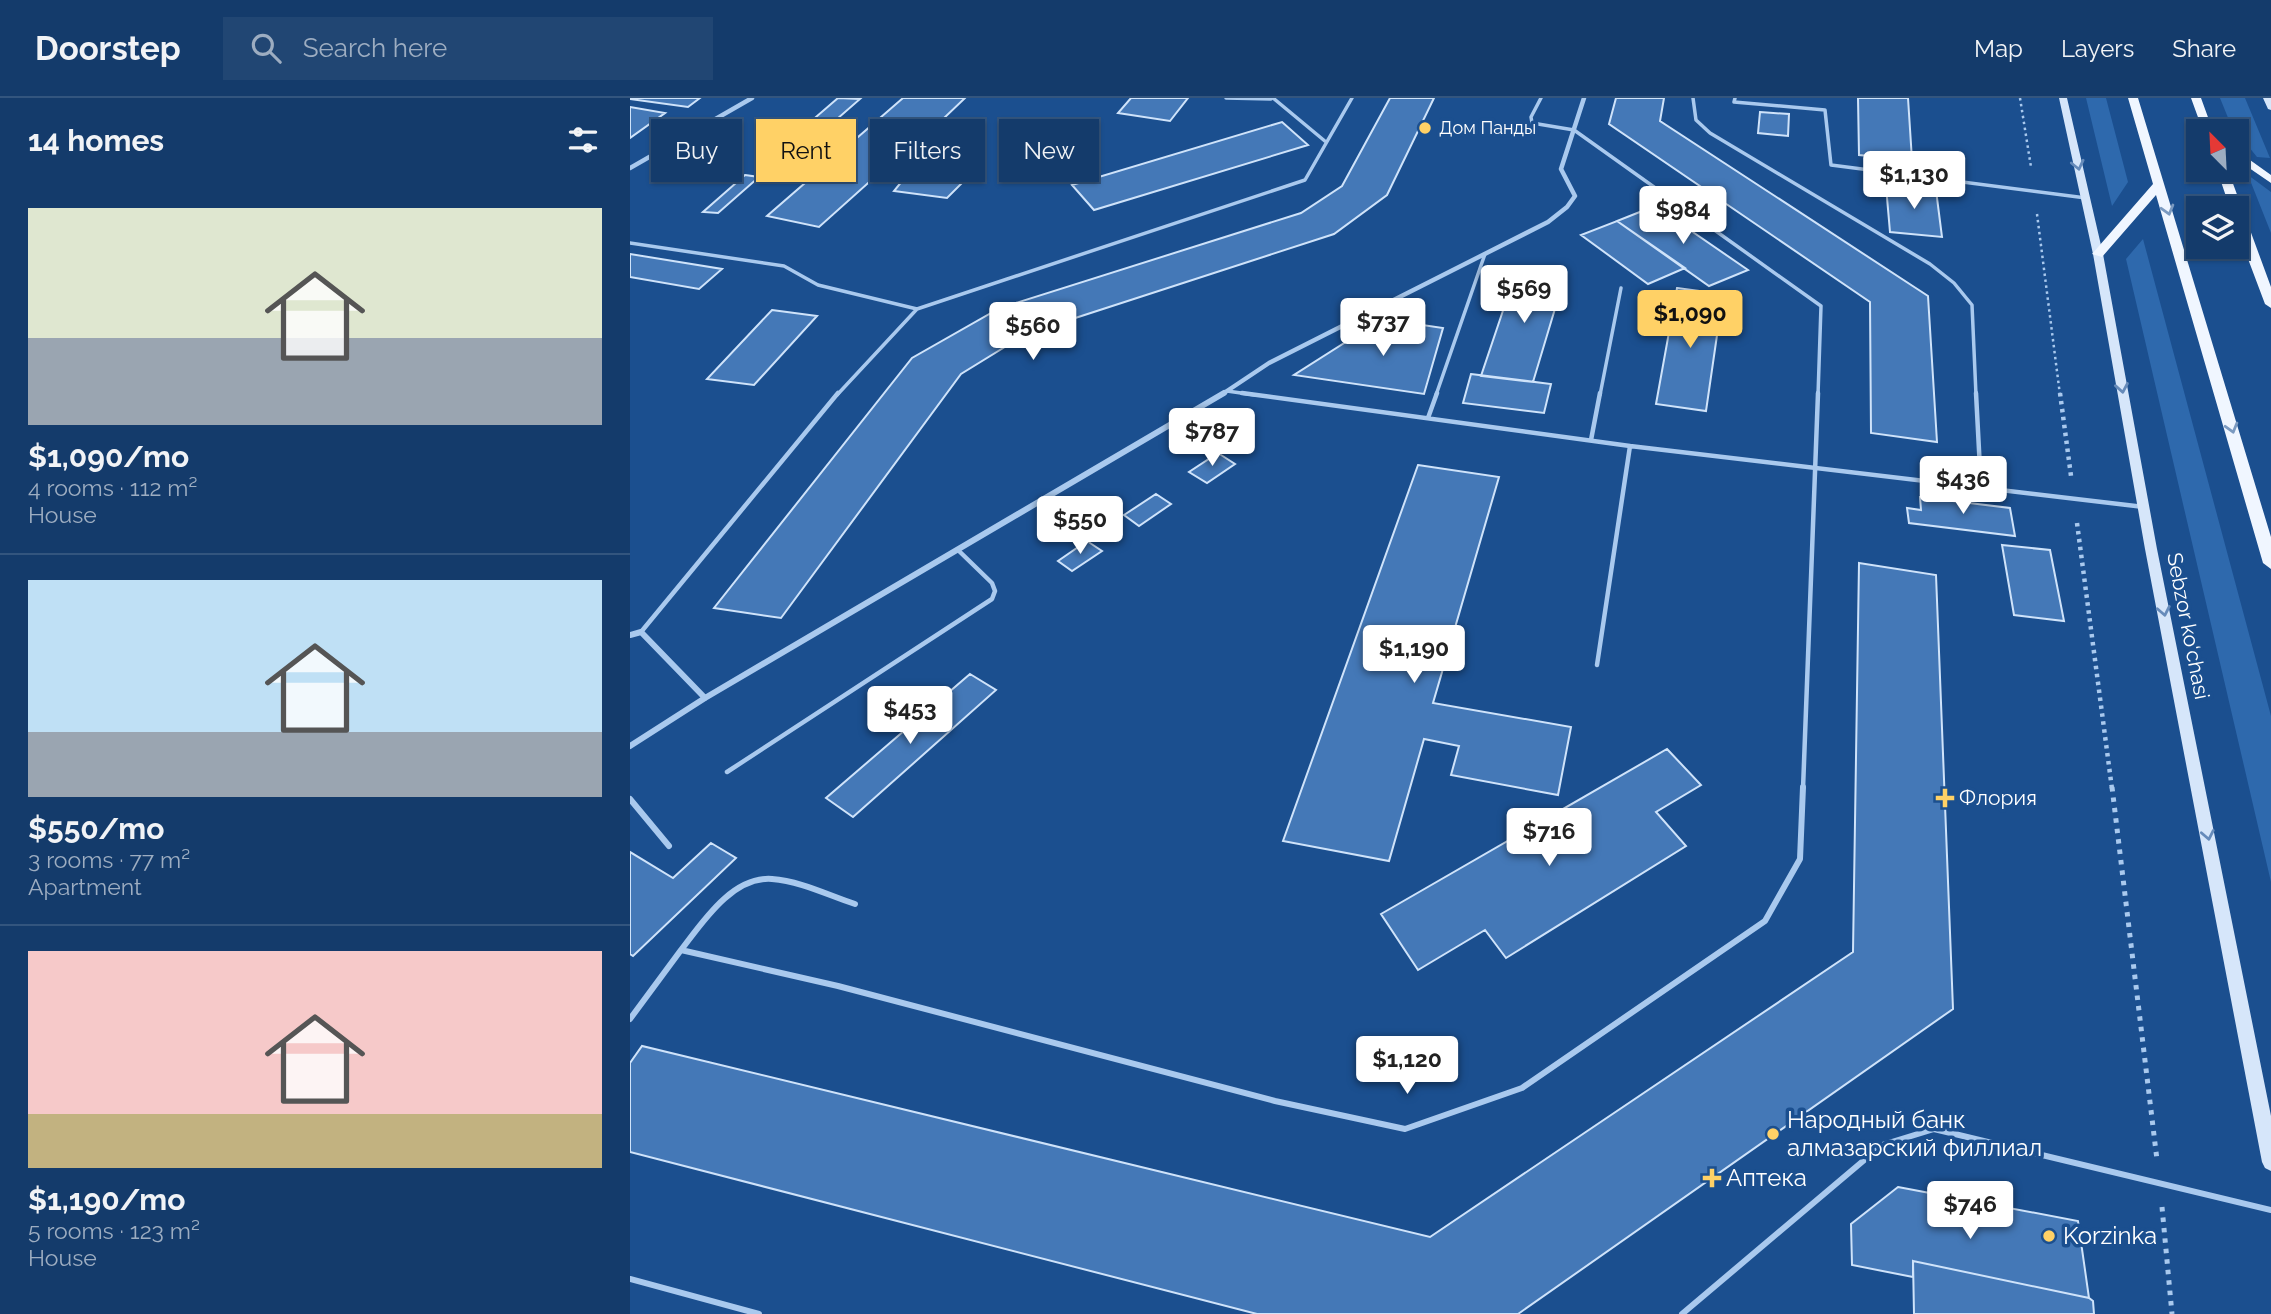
<!DOCTYPE html>
<meta charset="utf-8">
<style>
body{margin:0;font-family:Raleway,sans-serif;background:#214673;color:#f1f3f6;height:100vh;display:flex;flex-direction:column;font-size:26px;white-space:nowrap}
*{box-sizing:border-box;margin:0}
p{font-size:23px;color:#9dadc1}
.icon{flex:none;width:38px;height:38px;fill:none;stroke:currentColor;stroke-width:2;stroke-linecap:round;stroke-linejoin:round}
.map{position:relative;flex:1;overflow:hidden}
.drawer{display:flex;flex-direction:column;background:#143b6b;width:630px}
.drawer>*{flex:none}
.top-card{position:absolute;left:21px;top:21px;width:665px;height:63px;display:flex;gap:14px}
.needle{width:46px;rotate:336deg}
.fabs{position:absolute;left:1556px;top:21px;display:grid;gap:14px}
.fabs a{display:grid;place-items:center;width:63px;height:63px;border-radius:0px;background:#143b6b;box-shadow:0 2px 5px #0004,0 0 0 2px #33557e;font-size:35px}
.price{position:absolute;translate:-50% -60px;padding:0 16px;border-radius:7px;background:#fff;color:#222;font-size:23px;line-height:46px;filter:drop-shadow(0 2px 4px #0008)}
.price::after{content:'';position:absolute;left:50%;top:42px;width:21px;height:16px;margin-left:-10px;background:inherit;clip-path:polygon(0 0,100% 0,50% 100%)}
.price.on{background:#ffd166;color:#111}
ul{padding:0;list-style:none}
li{display:grid;align-content:center;gap:14px;height:371px;padding:0 28px}
li+li{border-top:2px solid #33557e}
li span{display:grid;place-items:center;height:217px;border-radius:0px;color:#555}
li>.icon{margin-inline-start:auto}
span .icon{width:126px;height:126px;fill:#fffc;stroke-width:1}
li b{font-size:30px}
h2{display:flex;justify-content:space-between;align-items:center;height:84px;padding:0 28px;font-size:30px}
.pill{padding:0 24px;border-radius:0px;background:#143b6b;box-shadow:0 2px 5px #0004,0 0 0 2px #33557e;font-size:24px;line-height:63px}
.pill.on{background:#ffd166;color:#111}
header{display:flex;align-items:center;gap:42px;box-sizing:border-box;height:98px;padding:0 35px;background:#143b6b;border-bottom:2px solid #33557e}
header strong{font-size:33px}
nav{display:flex;gap:38px;margin-inline-start:auto;font-size:24px}
.search{width:490px;height:63px;background:#214673;display:flex;align-items:center;gap:18px;box-sizing:border-box;padding:0 24px;border-radius:0px;color:#9dadc1;font-size:26px}
main{display:flex;flex:1;min-height:0}
.map>svg:first-child{display:block}
</style>
<header>
<strong>Doorstep</strong>
<div class="search"><svg class="icon" aria-label="search" viewBox="0 0 24 24"><circle cx="10" cy="10" r="6"/><path d="M15 15l6 6"/></svg>Search here</div>
<nav><a>Map</a><a>Layers</a><a>Share</a></nav>
</header>
<main>
<section class="drawer">
<h2>14 homes<svg class="icon" aria-label="filters" viewBox="0 0 24 24"><path d="M4 7h16M4 17h16"/><circle cx="9" cy="7" r="2"/><circle cx="15" cy="17" r="2"/></svg></h2>
<ul>
<li><span style="background:linear-gradient(#dfe7d0 60%,#9aa5b1 0)"><svg class="icon" aria-label="home" viewBox="0 0 24 24"><path d="M3 11l9-7 9 7M6 9v11h12V9"/></svg></span><div><b>$1,090/mo</b><p>4 rooms · 112 m²</p><p>House</p></div></li>
<li><span style="background:linear-gradient(#bfe0f5 70%,#9aa5b1 0)"><svg class="icon" aria-label="home" viewBox="0 0 24 24"><path d="M3 11l9-7 9 7M6 9v11h12V9"/></svg></span><div><b>$550/mo</b><p>3 rooms · 77 m²</p><p>Apartment</p></div></li>
<li><span style="background:linear-gradient(#f6c9c9 75%,#c2b280 0)"><svg class="icon" aria-label="home" viewBox="0 0 24 24"><path d="M3 11l9-7 9 7M6 9v11h12V9"/></svg></span><div><b>$1,190/mo</b><p>5 rooms · 123 m²</p><p>House</p></div></li>
</ul>
</section>
<div class="map">
<svg width="1641" height="1216" viewBox="0 0 1641 1216">
<rect width="100%" height="100%" fill="#1b4f8f"/>
<path fill="#2e69ad" d="M1456,0H1476L1498,84L1482,108Z
M1590,0H1615L1640,60L1627,59L1606,33L1603,32Z
M1618,77L1641,94V135Z
M1513,141L1641,618V784L1496,161Z"/>
<path fill="#4478b7" stroke="#cfe3fa" stroke-width="2" d="M70,0L58,9L0,1L1,0Z
M208,0L230,1L199,28L179,25Z
M273,0H335L269,63L344,73L317,100L264,93L273,82L247,77L189,129L137,118Z
M501,0H558L540,23L488,15Z
M760,0H804L757,97L704,136L396,236L331,276L151,520L84,510L282,260L370,210L671,115L712,88Z
M986,0H1034L1030,23L1298,198L1307,344L1241,335L1240,204L979,26Z
M1228,0H1278L1282,62L1229,57Z
M0,9L35,15L0,40Z
M1130,14L1159,16L1158,38L1128,35Z
M652,24L678,47L464,112L442,87Z
M155,42L170,44L152,60L137,58Z
M115,77L129,79L88,115L73,114Z
M1256,88L1306,92L1312,139L1260,134Z
M1025,108L1118,172L1079,188L987,123Z
M987,123L1055,170L1018,186L951,137Z
M0,156L92,171L69,191L0,179Z
M888,168L936,174L903,284L851,278Z
M1047,190L1093,196L1076,313L1026,306Z
M142,212L187,218L124,287L77,281Z
M752,221L813,230L794,296L664,277Z
M841,276L921,286L914,315L833,305Z
M588,355L605,366L577,385L559,374Z
M788,367L869,379L803,605L941,629L928,697L821,677L829,648L794,641L759,763L653,743Z
M526,396L541,406L509,428L494,417Z
M1290,399L1380,410L1385,438L1279,425L1277,410L1291,412Z
M457,443L472,453L442,473L428,463Z
M1372,447L1420,452L1434,523L1384,517Z
M1229,465L1306,477L1323,911L888,1216H627L0,1054V965L12,948L800,1139L1223,854Z
M340,576L366,592L223,719L196,700Z
M1037,651L1071,687L1026,714L1056,748L876,860L855,832L788,872L751,816Z
M81,745L106,760L3,858L0,856V754L43,780Z
M1268,1089L1448,1123L1459,1200L1283,1163V1179L1222,1167L1221,1126Z
M1283,1163L1459,1200L1463,1203L1464,1216H1284Z"/>
<g fill="none" stroke-linecap="round" stroke-linejoin="round">
<path stroke="#a9c9ee" stroke-width="2.5" stroke-dasharray="2.5 3.5" stroke-linecap="butt" d="M1390,0L1401,69
M1407,116L1430,297"/>
<path stroke="#a9c9ee" stroke-width="4.5" stroke-dasharray="3.5 4.5" stroke-linecap="butt" d="M1430,295L1441,378
M1447,425L1482,691"/>
<path stroke="#a9c9ee" stroke-width="5" stroke-dasharray="4.5 6" stroke-linecap="butt" d="M1482,689L1527,1062
M1532,1109L1542,1216"/>
<path stroke="#a9c9ee" stroke-width="3.5" d="M596,0L641,1
M643,0L696,44
M911,0L901,19L902,25L944,32L1191,208L1188,297
M1063,0L1066,22L1080,35L1300,166L1324,185L1342,207L1346,297
M1105,0L1104,4L1195,12L1201,67L1456,100
M0,145L154,168L188,187L287,211L207,297
M287,211L675,82L722,0
M597,293L625,297
M806,297L855,156
M970,297L991,190"/>
<path stroke="#a9c9ee" stroke-width="4.5" d="M612,295L1000,348L1514,409
M1346,295L1351,390
M798,320L807,295
M961,342L970,295
M11,534L208,295
M967,567L1000,348
M97,674L362,501L365,493L362,485L329,453
M1173,691L1188,295"/>
<path stroke="#a9c9ee" stroke-width="6" d="M0,701L39,748
M51,852C72,825 102,778 142,781C170,783 198,797 225,806
M0,921L51,852L208,888L645,1003L775,1031L892,990L1135,823L1170,761L1173,689
M0,1181L129,1216
M1052,1216L1252,1047L1304,1031L1641,1112"/>
<path stroke="#a9c9ee" stroke-width="4.5" d="M0,70L122,0
M591,297L639,265L918,124L937,109L945,98L931,71L954,0"/>
<path stroke="#a9c9ee" stroke-width="6" d="M0,537L11,534L75,600
M0,648L75,600L594,295"/>
<path fill="#d6e6fa" fill-rule="evenodd" d="M1429,0H1437L1473,156L1527,451L1641,1018V1073L1635,1070L1632,1064L1515,451L1463,156Z
M1633,0H1641V12L1638,11Z"/>
<path fill="#f0f6ff" fill-rule="evenodd" d="M1498,0H1508L1641,439V471L1633,465L1526,97L1472,159L1462,156L1523,86Z
M1561,0H1571L1583,33H1573Z
M1606,52L1641,77V85L1606,61Z
M1587,72H1598L1641,189V210L1635,206L1606,129V110H1600Z"/>
</g>
<defs><path id="oneway-chevron" d="M-2-3.5L2.5 0L-2 3.5" fill="none" stroke-width="1.6" stroke-linecap="round" stroke-linejoin="round" transform="scale(1.75)"/></defs>
<g stroke="#668bba">
<use href="#oneway-chevron" transform="translate(1448 67) rotate(77)"/>
<use href="#oneway-chevron" transform="translate(1492 290) rotate(80)"/>
<use href="#oneway-chevron" transform="translate(1534 513) rotate(79)"/>
<use href="#oneway-chevron" transform="translate(1578 737) rotate(79)"/>
</g>
<g stroke="#7b9ac1">
<use href="#oneway-chevron" transform="translate(1538 112) rotate(74)"/>
<use href="#oneway-chevron" transform="translate(1602 330) rotate(74)"/>
</g>
<g fill="#ffd166" stroke="#1b4f8f" stroke-width="2.5">
<circle cx="795" cy="30" r="7"/>
<path d="M1311.5 689.5h7v7h7v7h-7v7h-7v-7h-7v-7h7z"/>
<circle cx="1143" cy="1036" r="7"/>
<path d="M1078.5 1069.5h7v7h7v7h-7v7h-7v-7h-7v-7h7z"/>
<circle cx="1419" cy="1138" r="7"/>
</g>
<g text-anchor="middle" stroke-width="7" stroke-linejoin="round" paint-order="stroke">
<g font-size="18" fill="#fff" stroke="#1b4f8f" text-anchor="start">
<text x="809" y="36">Дом Панды</text>
</g>
<g font-size="21" fill="#fff" stroke="#1b4f8f">
<text transform="translate(1558 528) rotate(79)" y="7">Sebzor ko‘chasi</text>
</g>
<g font-size="21" fill="#fff" stroke="#1b4f8f" text-anchor="start">
<text x="1329" y="707">Флория</text>
</g>
<g font-size="24" fill="#fff" stroke="#1b4f8f" text-anchor="start">
<text x="1157" y="1030">Народный банк<tspan x="1157" dy="28">алмазарский филлиал</tspan></text>
<text x="1096" y="1088">Аптека</text>
<text x="1433" y="1146">Korzinka</text>
</g>
</g>
</svg>
<div class="fabs">
<a><svg class="needle" viewBox="-14 -14 28 28"><path d="M0-13l5 13h-10z" fill="#e53935"/><path d="M0 13l5-13h-10z" fill="#9dadc1"/></svg></a>
<a><svg class="icon" aria-label="layers" viewBox="0 0 24 24"><path d="M12 4l9 5-9 5-9-5zM3 14l9 5 9-5"/></svg></a>
</div>
<b class="price" style="left:1284px;top:113px">$1,130</b>
<b class="price" style="left:1053px;top:148px">$984</b>
<b class="price" style="left:894px;top:227px">$569</b>
<b class="price on" style="left:1060px;top:252px">$1,090</b>
<b class="price" style="left:753px;top:260px">$737</b>
<b class="price" style="left:403px;top:264px">$560</b>
<b class="price" style="left:582px;top:370px">$787</b>
<b class="price" style="left:1333px;top:418px">$436</b>
<b class="price" style="left:450px;top:458px">$550</b>
<b class="price" style="left:784px;top:587px">$1,190</b>
<b class="price" style="left:280px;top:648px">$453</b>
<b class="price" style="left:919px;top:770px">$716</b>
<b class="price" style="left:777px;top:998px">$1,120</b>
<b class="price" style="left:1340px;top:1143px">$746</b>
<div class="top-card">
<a class="pill">Buy</a>
<a class="pill on">Rent</a>
<a class="pill">Filters</a>
<a class="pill">New</a>
</div>
</div>
</main>
